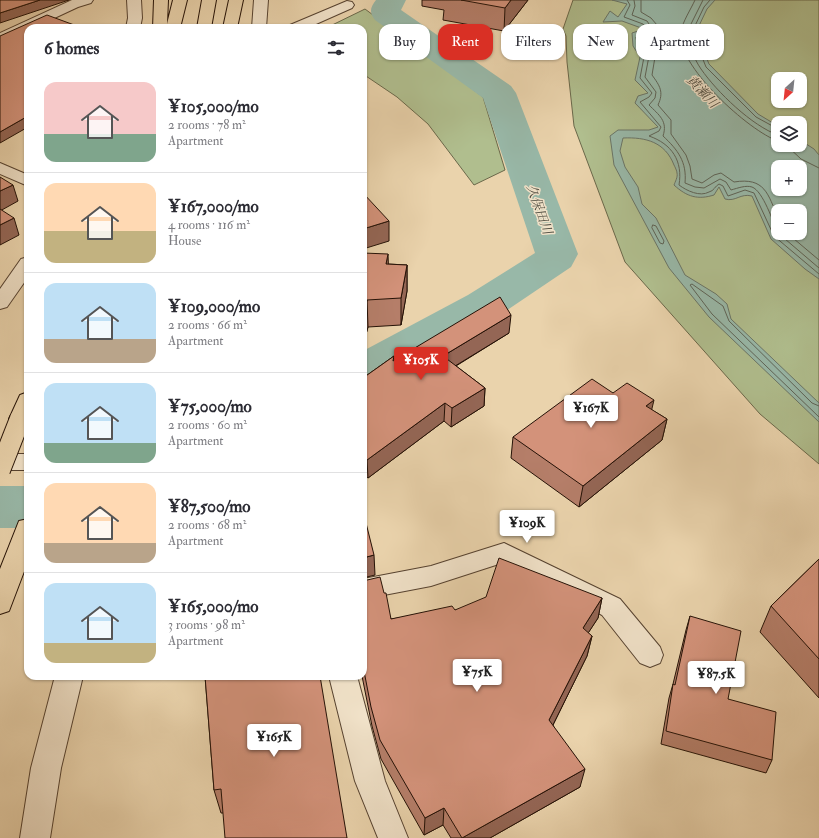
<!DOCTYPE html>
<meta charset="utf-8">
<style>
body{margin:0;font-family:"IM FELL Double Pica","Noto Serif JP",serif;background:#f2f2f3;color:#2b2b33;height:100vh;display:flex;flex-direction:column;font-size:15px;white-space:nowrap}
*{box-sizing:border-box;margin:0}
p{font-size:13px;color:#7c7c81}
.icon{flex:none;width:22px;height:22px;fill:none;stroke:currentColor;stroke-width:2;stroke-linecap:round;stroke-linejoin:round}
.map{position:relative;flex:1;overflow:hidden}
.panel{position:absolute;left:24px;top:24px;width:343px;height:656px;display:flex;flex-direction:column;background:#fff;border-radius:12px;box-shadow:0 1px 3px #0004}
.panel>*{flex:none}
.banner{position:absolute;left:379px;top:24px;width:380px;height:36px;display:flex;gap:8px}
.needle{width:26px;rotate:207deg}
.buttons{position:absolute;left:771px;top:72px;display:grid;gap:8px}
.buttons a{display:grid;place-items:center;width:36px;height:36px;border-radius:8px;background:#fff;box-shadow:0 1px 3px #0004;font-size:20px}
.price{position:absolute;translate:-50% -34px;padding:0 9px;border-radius:4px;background:#fff;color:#222;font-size:13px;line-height:26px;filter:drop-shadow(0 1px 2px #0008)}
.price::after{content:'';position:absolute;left:50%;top:24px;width:12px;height:9px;margin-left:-6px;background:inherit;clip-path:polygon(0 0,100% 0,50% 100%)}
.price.on{background:#d93025;color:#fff}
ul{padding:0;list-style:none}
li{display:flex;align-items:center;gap:12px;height:100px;padding:0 20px}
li+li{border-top:1px solid #e1e1e2}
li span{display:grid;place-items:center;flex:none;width:112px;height:80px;border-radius:12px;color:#555}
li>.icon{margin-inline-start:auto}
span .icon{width:48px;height:48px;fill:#fffc;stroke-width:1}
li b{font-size:17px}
h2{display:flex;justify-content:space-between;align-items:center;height:48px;padding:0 20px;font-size:17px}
.chip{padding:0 14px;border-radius:12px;background:#fff;box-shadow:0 1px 3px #0004;font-size:14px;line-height:36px}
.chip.on{background:#d93025;color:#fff}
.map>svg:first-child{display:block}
</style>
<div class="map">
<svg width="819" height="838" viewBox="0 0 819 838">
<rect width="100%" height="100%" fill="#ead3ac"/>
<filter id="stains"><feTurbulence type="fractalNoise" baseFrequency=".005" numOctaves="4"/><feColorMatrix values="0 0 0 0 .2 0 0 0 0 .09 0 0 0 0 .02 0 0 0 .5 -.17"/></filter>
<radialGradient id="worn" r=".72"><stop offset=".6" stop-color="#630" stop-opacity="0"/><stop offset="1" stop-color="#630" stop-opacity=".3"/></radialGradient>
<path fill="#b0be8e" stroke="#6a684a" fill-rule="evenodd" d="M573,0H819V464L760,414L625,262L574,126L567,62L566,36L563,29ZM778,79H800V101H778ZM778,123H800V145H778ZM778,167H800V189H778ZM778,211H800V233H778Z
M365,9L483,97L505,170L474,185L428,124L397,97L363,74V28H326Z"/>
<path fill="#98b8a8" stroke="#6a7567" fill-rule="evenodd" d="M612,0H715L707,9L696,32L709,64L758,114L778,126V145H800V140L814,149L819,155V279L805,269L771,239L752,196C740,193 736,202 725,199L719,187L714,195C698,200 687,197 674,185C675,182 678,177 677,173C677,171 675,167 674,165C665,142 646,137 623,138L620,151L625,167L638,187L642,204L656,218L685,275L716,294L727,304L731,319L819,403V422L709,317L669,268L614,165L610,136L618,130H649L658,127L635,103L638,96L648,93L635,80L640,57L633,46L632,33L644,29L622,21L603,22L610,11L618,17L627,4ZM778,167H800V189H778ZM778,211H800V233H778Z"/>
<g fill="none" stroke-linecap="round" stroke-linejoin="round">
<path stroke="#5e6457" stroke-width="1" d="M627,0L630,5L624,17L643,24L646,28L645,33L636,37L637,44L644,57L640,78L652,93L649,97L640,102L661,127L659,131L649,136C672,144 683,161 679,185C687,191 700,197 709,192C714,191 715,186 719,184L723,186L728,196L745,190L754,193L774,236L819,274
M634,0L635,6L632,15L647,21L651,27L650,35L641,41L649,56L645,77L656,92L655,98L649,105C659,115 668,121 663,136C678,150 687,162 685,183L695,187L704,188L720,179L726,182L731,190C738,188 746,185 752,187C763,191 773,222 778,233
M641,0V12L651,18L657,25L656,33L650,44L655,57L652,75C660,86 664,92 658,105L671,120V134L686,155L690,166L692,179L702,183L714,175L721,173L734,182C765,177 768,194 778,218
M695,0C691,9 683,21 681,31C674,64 750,132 778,141
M703,0L687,32C689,45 694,59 701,69C717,92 752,126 778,135
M710,0L704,7L692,32L706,67L756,117L778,129
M786,145L801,159L819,168
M653,225L656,226L664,241L663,244L660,243L652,228Z
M778,233L819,268
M787,233L819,260
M819,406L812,403L729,321L723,306L692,284L690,285L712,314L819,417"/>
<path fill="#98b8a8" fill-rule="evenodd" d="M376,0H406L401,10L511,86L516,93L578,254L571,267L500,315L380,382L363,387V351L468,295L535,253L483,98L375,20C369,12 370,8 376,0Z
M0,486H28V528H0Z"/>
<g stroke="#564230" stroke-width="2">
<path id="minor" d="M72,0H93L91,3L78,7L33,28H28V30L0,42V33Z
M127,0H141L142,18L140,28H126L128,18Z
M254,0H268L266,28H252Z
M347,1L352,2L354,5L352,8L307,28H288L290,25Z
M0,163L28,175V186L0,174Z
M28,257V277L7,307L0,309V289L21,259Z
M0,454H28V470H0Z
M504,543L620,599L660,647L663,655L660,663L650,667L640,663L602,615L502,563L431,586L363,599V579L431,566Z
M55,676H83L61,768L50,838H20L31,768Z
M329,676H357L385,781L408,838H378L355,781Z"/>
</g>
<g stroke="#241106" stroke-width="2">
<path id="trunk" d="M154,0H168L167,24L173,0H187L180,28H153Z
M202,0H216L211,28H197Z
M229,0H243L237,28H223Z
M28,392V424L20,427L12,424L9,419L20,395Z
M28,519V561L9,611L0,614V569L19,521Z"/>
</g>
<use href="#minor" fill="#f1e2c9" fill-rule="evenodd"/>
<use href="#trunk" fill="#ead3ac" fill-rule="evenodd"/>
<g stroke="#241106" stroke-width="22" stroke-linecap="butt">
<path id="trunk-bridge" d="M0,470L20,419"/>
</g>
<use href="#trunk-bridge" stroke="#ead3ac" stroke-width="20"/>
</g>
<path fill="#b57e69" stroke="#241106" d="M422,0H528L504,31L443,20L444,10L422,6Z
M363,253L388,264L407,265V291L401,325L368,327L365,338H363Z
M509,333L456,366L485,388L484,406L451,427L444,421L368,478L363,474V378L394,356V360Z
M613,393L652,410L667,419L662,440L579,507L511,458L513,437Z
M819,559V698L760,632L771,606Z
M363,581L391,619L455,610L602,598L598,618L588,633L592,636L587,656L553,725L580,787L490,838H451L443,825L424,835L381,759L372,726L362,676H363Z
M690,616L728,699L772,760L766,773L661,744L669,698L673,684L686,630Z
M205,676L347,838L223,813H221L214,790Z"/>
<path fill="#946655" stroke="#241106" d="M40,0H69L0,23V13Z
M511,0H528L504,31L505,8Z
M28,116V127L0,143V132Z
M13,185L18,201L0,211V191Z
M14,218L19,235L0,245V225Z
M389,221V241L363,249V229Z
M388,254L389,280L386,264Z
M407,265V291L401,325V298Z
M367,300L368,327L365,338L364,312Z
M511,315L509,333L442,374L443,356Z
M485,388L484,406L451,427L452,408Z
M654,400L649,421L646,406Z
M445,403L444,421L368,478L367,460Z
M667,419L662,440L579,507L583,486Z
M374,555L375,575L363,578V558Z
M602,598L598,618L579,647L583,628Z
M592,636L587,656L546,739L549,720Z
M585,769L580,787L490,838H462Z
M444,808L443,825L424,835L425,818Z"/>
<path fill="#d3927a" stroke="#241106" d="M0,0H40L0,13Z
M461,0H511L505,8Z
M47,15L77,26L72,28H28V116L0,132V36Z
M0,177L13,185L0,191Z
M363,193L389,221L363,229Z
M0,209L14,218L0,225Z
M363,253L388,254L386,264L407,265L401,298L367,300L364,312H363Z
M500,297L511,315L443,356L485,388L452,408L445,403L367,460L363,456V378L394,356L393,361Z
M592,379L613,393L627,383L654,400L646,406L667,419L583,486L513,437Z
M363,511L374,555L363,558Z
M499,558L602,598L583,628L592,636L549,720L585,769L462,838L444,808L425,818L380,740L371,707L363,666V581L380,577L384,593H386L391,619L452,606L455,610L486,597Z
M819,559V659L771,606Z
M690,616L741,631L728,699L776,712L772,760L666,731L673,684L675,685Z
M205,676H320L347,838H225L221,789L214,790Z"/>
<g text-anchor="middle" stroke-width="3" stroke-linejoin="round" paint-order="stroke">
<g font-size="13" font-style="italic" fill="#4d4b3f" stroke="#f1e2c9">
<text transform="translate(703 91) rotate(47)" y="5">黄瀬川</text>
<text transform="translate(540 209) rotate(70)" y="5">久保田川</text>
</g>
</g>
<rect width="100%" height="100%" filter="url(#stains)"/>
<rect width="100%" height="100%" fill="url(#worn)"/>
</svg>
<div class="buttons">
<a><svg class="needle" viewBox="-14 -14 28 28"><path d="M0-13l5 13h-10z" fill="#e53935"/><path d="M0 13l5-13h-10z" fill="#7c7c81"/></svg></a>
<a><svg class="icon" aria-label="layers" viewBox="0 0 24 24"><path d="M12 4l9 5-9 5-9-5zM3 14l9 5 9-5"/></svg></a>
<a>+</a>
<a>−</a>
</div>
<b class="price on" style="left:421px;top:381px">¥105K</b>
<b class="price" style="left:591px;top:429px">¥167K</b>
<b class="price" style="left:527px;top:544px">¥109K</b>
<b class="price" style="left:477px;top:693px">¥75K</b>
<b class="price" style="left:716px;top:695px">¥87.5K</b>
<b class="price" style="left:274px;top:758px">¥165K</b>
<div class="banner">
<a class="chip">Buy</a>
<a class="chip on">Rent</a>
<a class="chip">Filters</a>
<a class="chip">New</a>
<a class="chip">Apartment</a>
</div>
<section class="panel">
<h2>6 homes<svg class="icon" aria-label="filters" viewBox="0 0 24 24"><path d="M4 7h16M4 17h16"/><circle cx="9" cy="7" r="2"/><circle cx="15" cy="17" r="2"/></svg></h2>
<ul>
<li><span style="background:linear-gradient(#f6c9c9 65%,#7fa58c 0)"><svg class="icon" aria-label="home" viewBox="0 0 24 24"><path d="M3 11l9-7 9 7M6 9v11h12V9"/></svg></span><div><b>¥105,000/mo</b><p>2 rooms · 78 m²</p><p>Apartment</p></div></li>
<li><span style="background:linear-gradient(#ffd9b3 60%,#c2b280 0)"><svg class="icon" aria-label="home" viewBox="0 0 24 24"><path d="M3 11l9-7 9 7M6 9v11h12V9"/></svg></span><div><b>¥167,000/mo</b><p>4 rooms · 116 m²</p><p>House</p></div></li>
<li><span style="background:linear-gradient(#bfe0f5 70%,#b9a48a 0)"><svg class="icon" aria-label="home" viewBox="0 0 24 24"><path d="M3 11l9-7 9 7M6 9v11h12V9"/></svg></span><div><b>¥109,000/mo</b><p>2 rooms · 66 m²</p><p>Apartment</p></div></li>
<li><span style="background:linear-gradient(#bfe0f5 75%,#7fa58c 0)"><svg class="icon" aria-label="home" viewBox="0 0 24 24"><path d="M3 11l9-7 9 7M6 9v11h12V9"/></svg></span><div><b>¥75,000/mo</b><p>2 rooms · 60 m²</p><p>Apartment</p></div></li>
<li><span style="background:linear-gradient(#ffd9b3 75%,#b9a48a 0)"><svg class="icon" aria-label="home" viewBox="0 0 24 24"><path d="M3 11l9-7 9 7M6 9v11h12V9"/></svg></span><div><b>¥87,500/mo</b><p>2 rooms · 68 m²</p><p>Apartment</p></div></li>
<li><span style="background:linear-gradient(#bfe0f5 75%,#c2b280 0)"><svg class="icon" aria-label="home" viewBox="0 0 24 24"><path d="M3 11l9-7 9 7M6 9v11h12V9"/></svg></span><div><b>¥165,000/mo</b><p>3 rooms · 98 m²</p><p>Apartment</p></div></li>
</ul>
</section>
</div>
